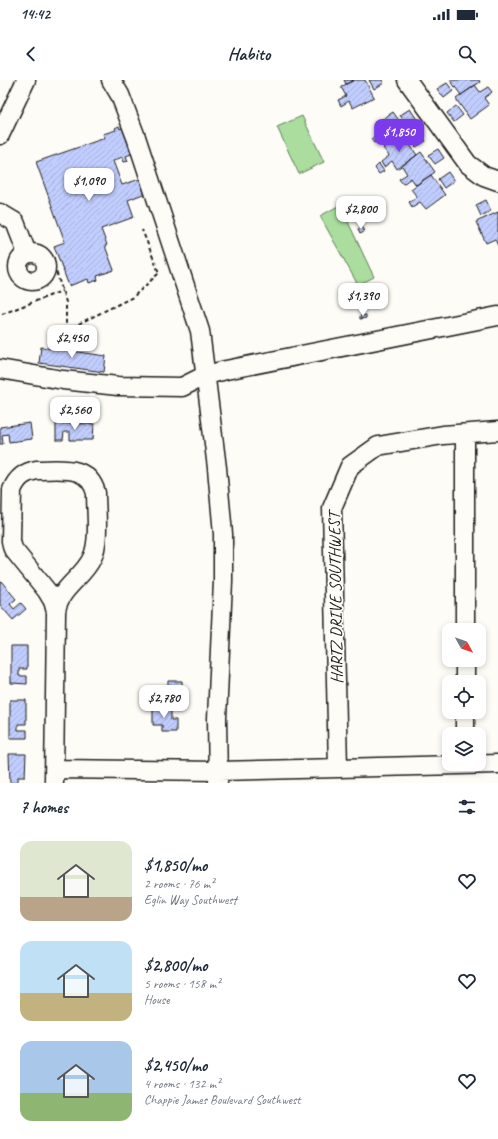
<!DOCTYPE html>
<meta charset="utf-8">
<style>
body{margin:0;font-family:Caveat,sans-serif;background:#f2f2f3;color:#1f2937;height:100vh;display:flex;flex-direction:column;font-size:15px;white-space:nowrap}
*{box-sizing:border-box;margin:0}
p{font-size:13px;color:#747a83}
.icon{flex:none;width:22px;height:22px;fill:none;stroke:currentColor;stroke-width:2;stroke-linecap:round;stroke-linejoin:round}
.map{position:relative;height:703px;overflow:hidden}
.panel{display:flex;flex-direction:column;background:#fff;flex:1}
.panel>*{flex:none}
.needle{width:26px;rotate:130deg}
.controls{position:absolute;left:442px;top:543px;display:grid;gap:8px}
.controls a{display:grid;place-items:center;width:44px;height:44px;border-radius:8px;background:#fff;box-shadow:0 2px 6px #0003;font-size:20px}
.price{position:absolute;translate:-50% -34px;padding:0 9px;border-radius:8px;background:#fff;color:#222;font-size:13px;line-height:26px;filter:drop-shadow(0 1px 2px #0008)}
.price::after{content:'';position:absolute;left:50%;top:24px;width:12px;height:9px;margin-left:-6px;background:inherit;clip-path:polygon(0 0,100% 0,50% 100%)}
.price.selected{background:#7c3aed;color:#fff}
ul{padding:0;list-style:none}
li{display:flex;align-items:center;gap:12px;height:100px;padding:0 20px}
li span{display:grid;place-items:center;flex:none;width:112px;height:80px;border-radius:12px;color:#555}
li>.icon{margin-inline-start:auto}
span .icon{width:48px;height:48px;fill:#fffc;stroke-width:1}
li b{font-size:17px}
h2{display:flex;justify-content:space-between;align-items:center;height:48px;padding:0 20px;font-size:17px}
.status{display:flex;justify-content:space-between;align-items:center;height:28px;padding:0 20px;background:#fff;direction:ltr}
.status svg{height:11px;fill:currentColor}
header{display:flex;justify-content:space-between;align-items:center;height:52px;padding:0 20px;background:#fff;font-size:18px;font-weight:600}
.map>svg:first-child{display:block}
</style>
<div class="status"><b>14:42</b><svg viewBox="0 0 49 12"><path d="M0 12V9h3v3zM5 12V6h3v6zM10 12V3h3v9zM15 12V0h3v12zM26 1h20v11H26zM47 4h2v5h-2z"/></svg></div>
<header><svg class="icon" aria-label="back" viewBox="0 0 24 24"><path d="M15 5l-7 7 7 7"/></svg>Habito<svg class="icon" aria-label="search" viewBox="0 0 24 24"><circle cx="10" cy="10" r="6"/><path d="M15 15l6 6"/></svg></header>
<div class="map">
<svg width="498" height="703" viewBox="0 0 498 703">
<defs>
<pattern id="building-hatch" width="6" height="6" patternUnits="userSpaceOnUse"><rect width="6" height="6" fill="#c1cdfe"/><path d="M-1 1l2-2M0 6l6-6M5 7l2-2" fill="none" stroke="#a5afd9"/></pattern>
</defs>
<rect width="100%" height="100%" fill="#fdfcf7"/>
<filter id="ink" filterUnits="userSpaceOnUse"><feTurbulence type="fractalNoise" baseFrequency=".025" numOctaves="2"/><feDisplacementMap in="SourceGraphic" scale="8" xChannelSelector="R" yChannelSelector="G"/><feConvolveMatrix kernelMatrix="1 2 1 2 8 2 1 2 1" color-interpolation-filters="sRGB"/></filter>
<g filter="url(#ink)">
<path fill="#aadd9e" stroke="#637c5d" d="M302,36L324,82L299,94L277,47Z
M340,125L374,197L358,205L320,136Z"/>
<path fill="url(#building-hatch)" stroke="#1c1c1c" d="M344,0H354L346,4Z
M354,0H365L374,17L353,28L349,21L341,26L338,20L346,16L341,7Z
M369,0H382L384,3L374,9Z
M450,0H479L480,2L461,15Z
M447,3L453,11L444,18L437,9Z
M475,5L480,12L488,7L492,12L484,18L489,25L470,39L456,19Z
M456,26L463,35L454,42L447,33Z
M410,29L416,38L406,44L400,35Z
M393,32L407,52L388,65L383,58L374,63L371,59L379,53L374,45Z
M119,46L120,49L124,47L134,73L126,76L128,81L124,82L122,77L113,81L122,105L143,98L148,112L128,120L134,137L101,149L107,165L105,166L114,190L97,196L98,200L89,203L88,199L69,206L54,166L65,162L36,82L105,58L103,54L116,50L115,48Z
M419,52L426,61L416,67L410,58Z
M403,55L417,75L397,89L392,81L384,87L381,82L389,76L383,68Z
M438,69L444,78L435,84L428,75Z
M421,72L435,92L416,105L411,98L403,104L399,99L407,94L402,86Z
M379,84L384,91L379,94L375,88Z
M448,92L454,101L444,108L438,99Z
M431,95L445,115L426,129L420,122L412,127L409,122L417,117L411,109Z
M486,120L491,131L481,136L476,125Z
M498,132V166L495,159L486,163L476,142Z
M362,147L364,152L360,154L358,149Z
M366,235V238L360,239V236Z
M53,259L61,261V265L52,263Z
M54,265L57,266V269L106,276L104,292L39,283L41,267L53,269Z
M30,343L32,359L9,362L8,354L2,355L3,364H0V347Z
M56,343L94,344L93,360H70V352H64L63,360H56Z
M1,501L16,519L10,524L14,529L21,523L26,529L13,540L0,525V502Z
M11,566H27V589H19V596H27V604L11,603Z
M168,601H182V614H176V627H158L159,608H168Z
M10,620H26V644H18V650H27V658H10Z
M153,626L171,627V640H176V652H162V645H153Z
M9,674H26L25,697H18V703H10Z"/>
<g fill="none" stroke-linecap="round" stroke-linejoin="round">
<g stroke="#1c1c1c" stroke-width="21">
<path id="minor" d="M111,0L120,15L136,57L200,251L217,388L223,454V501L217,639L218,703
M407,0L468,84L484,96L498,101
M0,55L26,0
M0,133L15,142L27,173
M18 187a14 14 0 1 1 28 0a14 14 0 1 1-28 0Z
M0,289L63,300L118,306L182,307L206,295L226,290L498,236
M37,390C61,390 88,384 96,413C96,431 100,462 92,478C83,498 58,509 56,532L53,521L47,511L13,469L11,461L12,410C17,398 24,392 37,390Z
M465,550V354
M465,602V580
M465,654V632
M338,688L332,428L350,386L378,366L443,355L498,351
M54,689L218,691L498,684
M54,703L56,532"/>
</g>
<path stroke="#1c1c1c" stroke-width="2" stroke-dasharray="4 3" stroke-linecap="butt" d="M52,179L66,222V250L65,268L57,266
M46,184L52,179L58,177
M2,234L62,211
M66,250L133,217L159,193L147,162L142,150"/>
<use href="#minor" stroke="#fdfcf7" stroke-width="18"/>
</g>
</g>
<g text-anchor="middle" stroke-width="3.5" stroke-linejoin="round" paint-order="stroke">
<g font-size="17" fill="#1c1c1c" stroke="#fdfcf7">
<text transform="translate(335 518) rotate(-91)" y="6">HARTZ DRIVE SOUTHWEST</text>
</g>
</g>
</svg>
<div class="controls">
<a><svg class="needle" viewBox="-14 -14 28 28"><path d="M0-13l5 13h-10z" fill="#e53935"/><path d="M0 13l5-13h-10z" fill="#747a83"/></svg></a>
<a><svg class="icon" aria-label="locate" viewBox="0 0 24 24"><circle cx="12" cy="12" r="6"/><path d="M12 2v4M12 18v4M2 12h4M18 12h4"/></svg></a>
<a><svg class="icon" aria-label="layers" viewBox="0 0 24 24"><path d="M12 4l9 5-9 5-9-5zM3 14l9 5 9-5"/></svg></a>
</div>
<b class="price selected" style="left:399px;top:73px">$1,850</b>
<b class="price" style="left:89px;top:122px">$1,090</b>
<b class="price" style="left:361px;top:150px">$2,800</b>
<b class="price" style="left:363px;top:237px">$1,390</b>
<b class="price" style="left:72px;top:279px">$2,450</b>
<b class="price" style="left:75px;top:351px">$2,560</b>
<b class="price" style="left:164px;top:639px">$2,780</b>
</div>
<section class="panel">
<h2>7 homes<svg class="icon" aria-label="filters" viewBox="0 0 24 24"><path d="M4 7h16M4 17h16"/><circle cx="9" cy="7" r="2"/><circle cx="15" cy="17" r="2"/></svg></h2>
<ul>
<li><span style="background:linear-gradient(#dfe7d0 70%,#b9a48a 0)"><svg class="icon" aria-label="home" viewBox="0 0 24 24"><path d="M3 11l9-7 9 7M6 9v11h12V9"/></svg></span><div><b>$1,850/mo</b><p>2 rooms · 76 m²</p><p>Eglin Way Southwest</p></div><svg class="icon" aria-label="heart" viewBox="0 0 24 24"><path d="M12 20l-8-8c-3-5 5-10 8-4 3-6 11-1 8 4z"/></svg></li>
<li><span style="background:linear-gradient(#bfe0f5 65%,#c2b280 0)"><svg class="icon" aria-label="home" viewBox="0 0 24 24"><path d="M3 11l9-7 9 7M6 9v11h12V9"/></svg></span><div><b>$2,800/mo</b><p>5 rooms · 158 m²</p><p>House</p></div><svg class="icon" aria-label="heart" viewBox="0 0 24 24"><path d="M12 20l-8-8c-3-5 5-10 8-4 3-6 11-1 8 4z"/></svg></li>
<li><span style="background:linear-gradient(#a9c7e8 65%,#8fb573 0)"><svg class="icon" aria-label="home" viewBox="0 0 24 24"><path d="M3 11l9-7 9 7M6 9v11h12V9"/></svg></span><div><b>$2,450/mo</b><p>4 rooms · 132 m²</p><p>Chappie James Boulevard Southwest</p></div><svg class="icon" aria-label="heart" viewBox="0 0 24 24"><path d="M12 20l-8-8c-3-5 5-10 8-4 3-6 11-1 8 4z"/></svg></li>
</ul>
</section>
